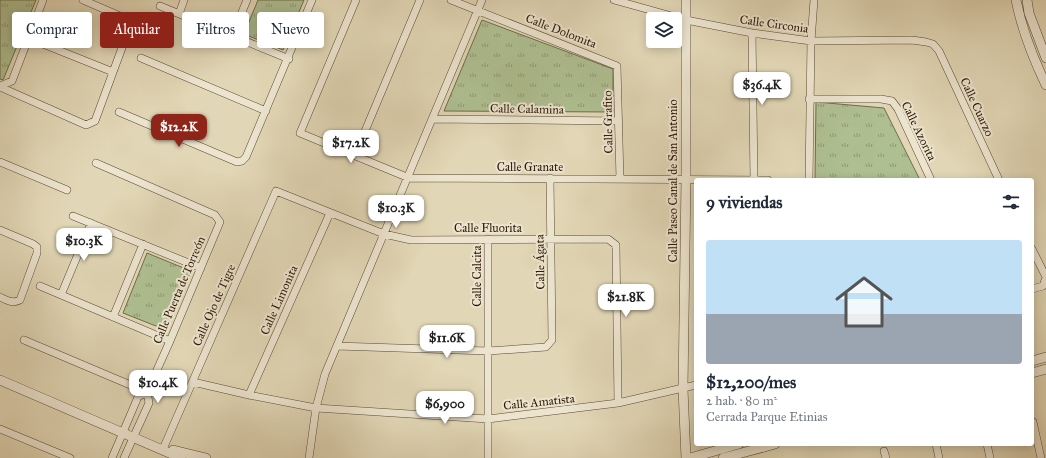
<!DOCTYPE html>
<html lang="es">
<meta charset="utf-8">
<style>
body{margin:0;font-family:"IM FELL Great Primer",serif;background:#f2f2f3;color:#1f2937;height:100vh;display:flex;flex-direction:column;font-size:15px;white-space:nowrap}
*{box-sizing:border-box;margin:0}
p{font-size:13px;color:#747a83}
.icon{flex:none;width:22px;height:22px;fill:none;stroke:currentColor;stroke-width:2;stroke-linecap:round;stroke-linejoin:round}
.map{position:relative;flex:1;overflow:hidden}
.sheet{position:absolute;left:694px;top:178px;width:340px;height:268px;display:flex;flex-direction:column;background:#fff;border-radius:4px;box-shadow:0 2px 10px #0003}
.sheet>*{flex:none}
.guide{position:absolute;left:12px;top:12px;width:380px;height:36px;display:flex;gap:8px}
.fabs{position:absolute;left:646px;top:12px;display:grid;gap:8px}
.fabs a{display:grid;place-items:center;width:36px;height:36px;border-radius:4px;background:#fff;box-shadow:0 2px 10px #0003;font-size:20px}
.price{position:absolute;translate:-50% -34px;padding:0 9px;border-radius:8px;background:#fff;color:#222;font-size:13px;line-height:26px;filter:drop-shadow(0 1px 2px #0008)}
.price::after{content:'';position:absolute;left:50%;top:24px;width:12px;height:9px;margin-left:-6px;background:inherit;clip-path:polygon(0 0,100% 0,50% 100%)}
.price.current{background:#8f2418;color:#fff}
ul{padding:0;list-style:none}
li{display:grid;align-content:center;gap:8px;height:212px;padding:0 12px}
li span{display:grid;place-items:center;height:124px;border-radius:4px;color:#555}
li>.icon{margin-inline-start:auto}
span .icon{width:72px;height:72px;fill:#fffc;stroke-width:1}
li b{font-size:17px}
h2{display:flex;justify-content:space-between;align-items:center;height:48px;padding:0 12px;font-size:17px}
.chip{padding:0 14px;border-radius:4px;background:#fff;box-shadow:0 2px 10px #0003;font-size:14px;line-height:36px}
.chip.current{background:#8f2418;color:#fff}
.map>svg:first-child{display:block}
</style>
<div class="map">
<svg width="1046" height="458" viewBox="0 0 1046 458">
<defs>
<pattern id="grass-tufts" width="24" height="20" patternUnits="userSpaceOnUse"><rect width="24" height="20" fill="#aebf91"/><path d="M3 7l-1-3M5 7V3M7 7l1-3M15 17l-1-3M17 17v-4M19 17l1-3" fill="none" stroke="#8e9a74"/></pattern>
</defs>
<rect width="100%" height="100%" fill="#e1d6b5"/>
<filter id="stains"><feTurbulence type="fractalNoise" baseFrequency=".005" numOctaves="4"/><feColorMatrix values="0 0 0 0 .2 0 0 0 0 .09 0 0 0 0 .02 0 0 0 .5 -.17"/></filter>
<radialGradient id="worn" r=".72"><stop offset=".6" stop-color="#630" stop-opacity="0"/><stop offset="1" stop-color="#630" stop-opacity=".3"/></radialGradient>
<path fill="url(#grass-tufts)" stroke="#6e6c4c" d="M0,0H36L3,80L0,79Z
M258,0H304L283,50L244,34Z
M482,20L613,69V112L444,111Z
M816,102L884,108L920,180H815Z
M147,253L191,271L166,330L123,313Z"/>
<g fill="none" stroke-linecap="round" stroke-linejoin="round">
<g stroke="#5a4932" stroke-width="8">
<path id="minor" d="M356,0L300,133L409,178L768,180
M451,0L617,66L620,179
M614,0L686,20L752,33L811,41L912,40L926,42L933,44L939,51L999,180
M160,6L289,59
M179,14L184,0
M752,33L754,180
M232,36L247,0
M28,38L113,72
M141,58L266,111
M0,86L12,81L43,0
M0,87L86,125L95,121L130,26L127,19L83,0
M809,99H881L892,101L898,109L931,180
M119,112L237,162L242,161L246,157L312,0
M433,119L619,121
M355,155L420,0
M0,162L67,190
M96,163L215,215L220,222L170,341L147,392L138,397L112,458
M809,180L811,41L814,0
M73,216L201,268
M0,230L33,244L37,247V253L20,300C13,304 6,300 0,297
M488,239V458
M1032,249L1046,277L1043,286L1032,289
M40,286L170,341
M61,295L91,223
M113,317L143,244
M24,340L147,392
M337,346L488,351L546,347L552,340L550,178
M193,382L249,395L316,408L488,419L618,403L696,385
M249,395L330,213
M1033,422L1041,458
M0,429L70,458
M936,444L939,458
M987,444L990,458
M163,449L276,191L384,234L411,240L608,239L616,245L618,403
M884,451L886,458
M124,458L149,403L147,392
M309,458L316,408L325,374L482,0"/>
</g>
<g stroke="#5a4932" stroke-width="10">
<path id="tertiary" d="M686,0V179L683,389L686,458
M1016,0C1022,30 1033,58 1046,85
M1027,0L1029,13L1046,58
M1032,361L1046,357
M1032,373L1046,369
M0,380L181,458
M173,450L206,458
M690,458L739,444
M723,458L775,444"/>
</g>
<use href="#minor" stroke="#ece4cf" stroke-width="7"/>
<use href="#tertiary" stroke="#ece4cf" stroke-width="9"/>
</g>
<g text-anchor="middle" stroke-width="4" stroke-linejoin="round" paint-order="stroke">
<g font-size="12" fill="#2d1a06" stroke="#ece4cf">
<text transform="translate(774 24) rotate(8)" y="4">Calle Circonia</text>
<text transform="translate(561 31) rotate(21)" y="4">Calle Dolomita</text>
<text transform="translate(977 107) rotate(65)" y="4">Calle Cuarzo</text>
<text transform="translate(527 109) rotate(1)" y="4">Calle Calamina</text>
<text transform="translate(608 122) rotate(-91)" y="4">Calle Grafito</text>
<text transform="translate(919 131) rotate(64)" y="4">Calle Azorita</text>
<text x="530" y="171">Calle Granate</text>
<text transform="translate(673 181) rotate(-90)" y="4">Calle Paseo Canal de San Antonio</text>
<text x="488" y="232">Calle Fluorita</text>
<text transform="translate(540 262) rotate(-91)" y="4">Calle Ágata</text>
<text transform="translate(477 276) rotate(-90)" y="4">Calle Calcita</text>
<text transform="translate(179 290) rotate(-67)" y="4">Calle Puerta de Torreón</text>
<text transform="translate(279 300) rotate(-66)" y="4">Calle Limonita</text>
<text transform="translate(214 305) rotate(-66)" y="4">Calle Ojo de Tigre</text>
<text transform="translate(539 402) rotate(-6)" y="4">Calle Amatista</text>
</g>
</g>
<rect width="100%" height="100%" filter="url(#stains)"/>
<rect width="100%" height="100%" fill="url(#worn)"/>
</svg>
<div class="fabs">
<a><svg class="icon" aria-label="layers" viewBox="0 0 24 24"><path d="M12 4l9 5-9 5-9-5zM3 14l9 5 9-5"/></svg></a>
</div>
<b class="price" style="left:762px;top:106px">$36.4K</b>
<b class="price current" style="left:179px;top:148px">$12.2K</b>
<b class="price" style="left:351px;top:164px">$17.2K</b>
<b class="price" style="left:396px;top:229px">$10.3K</b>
<b class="price" style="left:84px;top:262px">$10.3K</b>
<b class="price" style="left:626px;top:318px">$21.8K</b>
<b class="price" style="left:447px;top:359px">$11.6K</b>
<b class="price" style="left:158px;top:404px">$10.4K</b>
<b class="price" style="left:445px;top:425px">$6,900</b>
<div class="guide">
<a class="chip">Comprar</a>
<a class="chip current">Alquilar</a>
<a class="chip">Filtros</a>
<a class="chip">Nuevo</a>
</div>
<section class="sheet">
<h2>9 viviendas<svg class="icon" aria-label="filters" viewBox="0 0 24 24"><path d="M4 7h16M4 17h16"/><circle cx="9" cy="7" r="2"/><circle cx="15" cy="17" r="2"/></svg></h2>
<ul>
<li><span style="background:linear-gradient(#bfe0f5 60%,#9aa5b1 0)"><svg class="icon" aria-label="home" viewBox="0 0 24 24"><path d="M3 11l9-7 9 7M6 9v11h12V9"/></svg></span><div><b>$12,200/mes</b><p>2 hab. · 80 m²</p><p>Cerrada Parque Etinias</p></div></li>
</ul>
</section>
</div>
